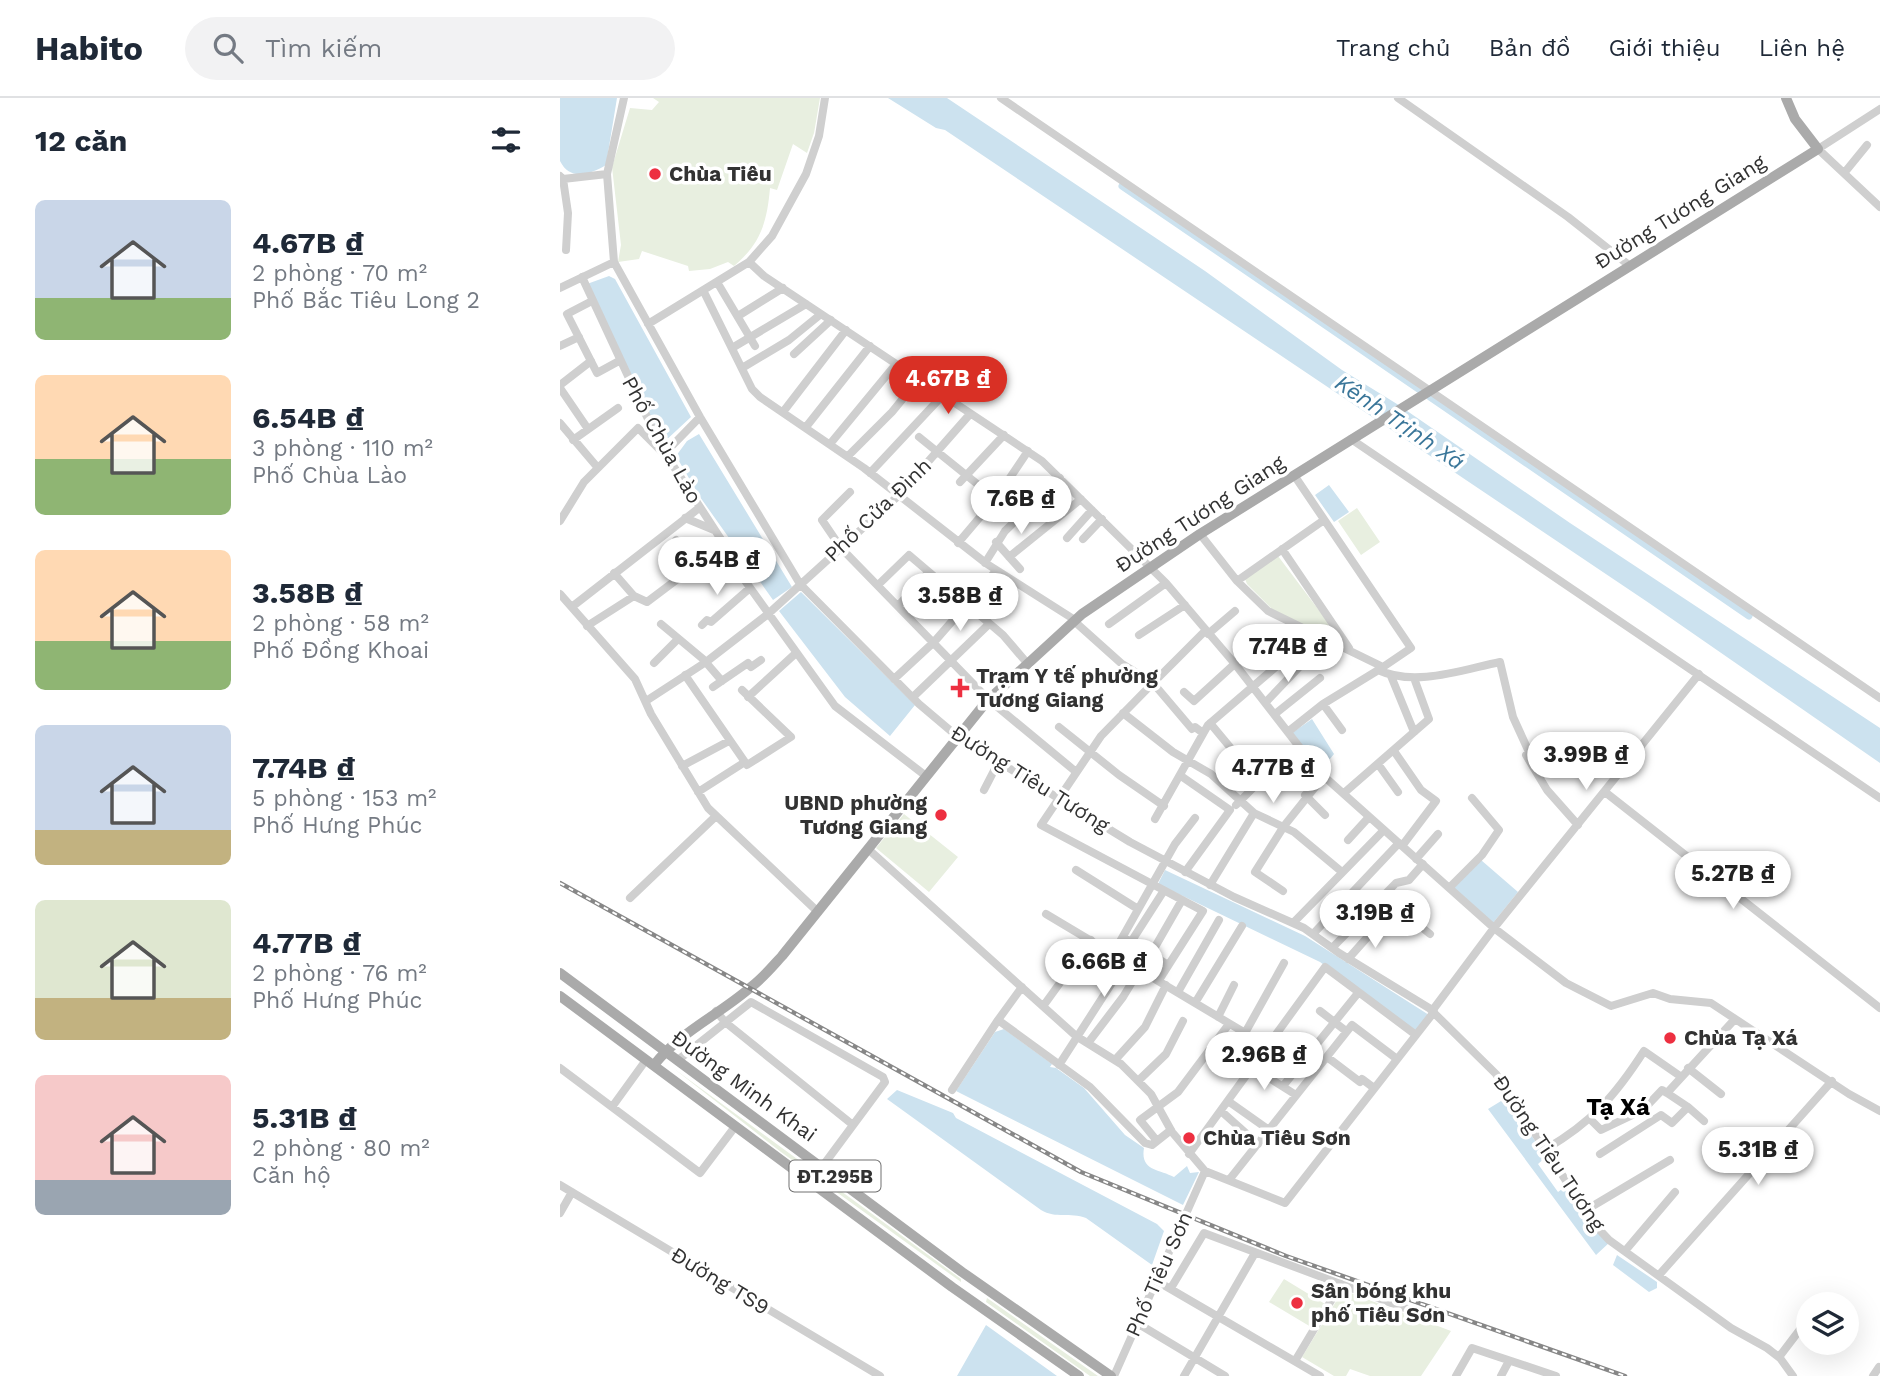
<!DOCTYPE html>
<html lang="vi">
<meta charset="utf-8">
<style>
body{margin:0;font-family:"Work Sans",sans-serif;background:#f2f2f3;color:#1f2937;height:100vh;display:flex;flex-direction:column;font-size:26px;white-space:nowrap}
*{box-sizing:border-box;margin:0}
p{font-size:23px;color:#747a83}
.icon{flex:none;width:38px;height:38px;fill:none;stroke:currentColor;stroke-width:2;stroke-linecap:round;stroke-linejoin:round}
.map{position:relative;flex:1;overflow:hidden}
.drawer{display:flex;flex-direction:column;background:#fff;width:560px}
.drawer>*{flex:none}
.fabs{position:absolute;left:1236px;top:1194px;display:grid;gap:14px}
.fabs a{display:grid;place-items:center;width:63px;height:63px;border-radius:50%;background:#fff;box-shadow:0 7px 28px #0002;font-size:35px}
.price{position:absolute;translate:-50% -60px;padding:0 16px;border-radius:24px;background:#fff;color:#222;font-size:23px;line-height:46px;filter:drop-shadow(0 2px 4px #0008)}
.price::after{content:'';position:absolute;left:50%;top:42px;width:21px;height:16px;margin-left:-10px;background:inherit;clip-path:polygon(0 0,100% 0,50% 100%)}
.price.current{background:#d93025;color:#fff}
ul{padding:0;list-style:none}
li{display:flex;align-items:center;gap:21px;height:175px;padding:0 35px}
li span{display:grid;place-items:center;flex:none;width:196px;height:140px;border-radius:10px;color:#555}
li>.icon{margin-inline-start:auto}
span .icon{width:84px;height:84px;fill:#fffc;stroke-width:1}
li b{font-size:30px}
h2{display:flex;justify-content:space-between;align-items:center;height:84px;padding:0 35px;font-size:30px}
header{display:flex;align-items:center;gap:42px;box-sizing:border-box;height:98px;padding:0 35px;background:#fff;border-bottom:2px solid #e0e1e3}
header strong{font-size:33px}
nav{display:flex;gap:38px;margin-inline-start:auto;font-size:24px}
.search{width:490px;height:63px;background:#f2f2f3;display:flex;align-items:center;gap:18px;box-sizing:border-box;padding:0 24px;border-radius:38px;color:#747a83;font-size:26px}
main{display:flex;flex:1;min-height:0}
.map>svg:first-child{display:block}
</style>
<header>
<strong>Habito</strong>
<div class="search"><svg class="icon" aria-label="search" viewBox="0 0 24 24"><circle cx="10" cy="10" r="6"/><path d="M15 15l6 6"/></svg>Tìm kiếm</div>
<nav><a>Trang chủ</a><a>Bản đồ</a><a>Giới thiệu</a><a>Liên hệ</a></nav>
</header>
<main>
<section class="drawer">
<h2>12 căn<svg class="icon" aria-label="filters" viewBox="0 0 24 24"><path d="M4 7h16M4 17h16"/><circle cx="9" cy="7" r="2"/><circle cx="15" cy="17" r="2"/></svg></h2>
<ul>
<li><span style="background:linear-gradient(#c9d6e8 70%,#8fb573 0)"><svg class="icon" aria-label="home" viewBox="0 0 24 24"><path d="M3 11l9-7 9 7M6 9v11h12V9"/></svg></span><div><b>4.67B ₫</b><p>2 phòng · 70 m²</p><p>Phố Bắc Tiêu Long 2</p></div></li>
<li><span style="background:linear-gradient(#ffd9b3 60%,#8fb573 0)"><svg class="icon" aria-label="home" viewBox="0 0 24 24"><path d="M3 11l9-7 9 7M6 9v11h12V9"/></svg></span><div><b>6.54B ₫</b><p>3 phòng · 110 m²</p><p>Phố Chùa Lào</p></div></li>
<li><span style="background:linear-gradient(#ffd9b3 65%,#8fb573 0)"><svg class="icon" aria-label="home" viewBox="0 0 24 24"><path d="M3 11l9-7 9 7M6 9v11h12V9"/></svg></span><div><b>3.58B ₫</b><p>2 phòng · 58 m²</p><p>Phố Đồng Khoai</p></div></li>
<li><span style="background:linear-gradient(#c9d6e8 75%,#c2b280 0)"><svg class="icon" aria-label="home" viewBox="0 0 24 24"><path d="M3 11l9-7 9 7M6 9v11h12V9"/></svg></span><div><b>7.74B ₫</b><p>5 phòng · 153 m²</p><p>Phố Hưng Phúc</p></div></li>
<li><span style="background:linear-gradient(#dfe7d0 70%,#c2b280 0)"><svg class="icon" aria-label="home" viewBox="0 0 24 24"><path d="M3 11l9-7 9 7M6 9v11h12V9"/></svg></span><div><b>4.77B ₫</b><p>2 phòng · 76 m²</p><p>Phố Hưng Phúc</p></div></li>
<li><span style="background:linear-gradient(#f6c9c9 75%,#9aa5b1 0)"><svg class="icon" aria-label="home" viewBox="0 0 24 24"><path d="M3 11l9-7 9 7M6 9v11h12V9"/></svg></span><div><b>5.31B ₫</b><p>2 phòng · 80 m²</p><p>Căn hộ</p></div></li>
</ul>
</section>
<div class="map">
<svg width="1320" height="1278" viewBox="0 0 1320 1278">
<rect width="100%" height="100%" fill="#fff"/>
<path fill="#e8efe0" d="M93,0H260L254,35L247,55L233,46L217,92L210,90C207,124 201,145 174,168L168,164L150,171L129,173L128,168L82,153L79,161L58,164L61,147L52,69L70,10L92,12L99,4Z
M797,410L820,444L801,457L778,423Z
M718,458L767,523L769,530L765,537L717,516L687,486L685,481Z
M344,716L398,759L369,794L316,750Z
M564,842L606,867L598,880L557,855Z
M113,970L401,1181V1184L221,1054Z
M724,1181L765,1206L751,1229L709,1204Z
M783,1192L891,1233L861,1278H810L790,1271L786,1278H774L742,1259Z
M427,1200L538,1278H530L426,1204Z"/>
<path fill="#cce2ef" d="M0,0H57L46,67C29,77 10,83 0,63Z
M328,0H387L645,173L782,272L837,306L1010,425L1320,630V665L1089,505L385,32L376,30Z
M49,178L55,181L131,319L103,345L27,186Z
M139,336L232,489L213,502L140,399L116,358L127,343Z
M769,387L789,414L774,424L755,397Z
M241,494L355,607L330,638L285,599L219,513Z
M752,621L774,656L761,672L732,635Z
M921,762L958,794L933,825L895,791V788Z
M605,772L745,838L869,917L855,934L760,864L598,786Z
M444,931L492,966L490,969L496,970L524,990L565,1037L584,1050C580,1073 599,1071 614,1079L627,1068L630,1075L639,1074L623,1107L396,993L435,934Z
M337,992L393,1015L396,1020L597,1126L604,1133L592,1167L526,1120C510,1114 496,1121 481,1112L327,1001Z
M946,1000L986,1059L978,1066L998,1094L1006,1088L1050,1144L1036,1157L928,1011Z
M1057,1157L1097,1184V1190L1089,1194L1053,1167Z
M426,1227L497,1278H397Z"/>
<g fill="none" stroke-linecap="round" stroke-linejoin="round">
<path stroke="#cce2ef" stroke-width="7" d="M562,88L860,292
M870,299L1189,518"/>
<path stroke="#cfcfcf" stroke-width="8" d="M64,0L47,76L54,164L140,319L240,486L359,606L398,639L570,744L674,799L744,830L779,855L869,910L936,976L1035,1127L1049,1142L1171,1230L1207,1250L1220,1260L1233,1278
M441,0L1320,600
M838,0L1008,119L1070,168
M1320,11L1258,51L1320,109
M1285,74L1307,47
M0,78L3,81L47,76
M3,81L8,115L6,152
M189,164L204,178L482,363L606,485L675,566L758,673L934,830L872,913
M22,179L101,349L164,446L173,466L275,608L366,678
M157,184L195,248
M0,190L54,164
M143,192L192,291L200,299L304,370L427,466L515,522
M32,203L7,216L37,275L59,263
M178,218L223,190
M88,226L189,164L212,138L246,76L259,38L265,0
M0,248L19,239
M172,250L246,206
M234,256L271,222
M182,270L229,242L261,216
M0,287L31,263
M0,290L28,331
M223,314L286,232
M0,325L38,370
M246,329L310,248
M359,339L421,389
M791,341L1320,700
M13,342L58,310
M270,346L336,266
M288,358L332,314L359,281
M310,375L383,297
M400,384L444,337
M290,394L262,422L281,450L429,602L515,673
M125,420L154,432
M0,423L24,384L78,330L104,356L140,319
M640,436L677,483L708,513L823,569L851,550L734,377
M507,440L532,412
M523,441L542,421
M116,442L134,469
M436,444L460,471
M398,445L437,399L468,353
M722,451L789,550
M449,459L521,401
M425,465L445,433L500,380
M54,475L74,498
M677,483L764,422
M318,487L349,457L443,537L467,565
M0,496L75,581L91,616L148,710L258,814
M13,508L139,410
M338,508L367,476
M514,523L562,566L593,585L541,638L481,727L643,813L599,882
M101,526L143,561L162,583
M549,526L606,485
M142,527L147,522L151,524L190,490
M27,528L74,498L87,504L164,446
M648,536L675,513
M579,537L625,507
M94,565L118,541
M818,572C855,589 901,572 940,564L953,619L969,654L966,657L987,692L1018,727
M1139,576L934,830L1006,885L1051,908L1093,895L1110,901L1151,905L1289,996L1320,1013
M125,577L187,667L231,639L182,592
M831,578L854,634
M334,581L374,544L436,473
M153,589L188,565L191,569L201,562
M624,594L634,603L702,541
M188,599L236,555
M353,599L429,526
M86,603L146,564L208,516L337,399L410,316
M706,604L766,541
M763,606L782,632
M563,615L613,654L651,676L694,715L734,734L782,774
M715,616L760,580
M650,625L694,678L712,686L749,662
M499,629L559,677L604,708
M729,633L763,606L820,571
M643,635L635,629L632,631L593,585L645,533
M834,653L861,692L876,703L842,748
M818,666L838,694
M122,668L169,643
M621,678L670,712L625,774
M424,692L438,665
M138,694L185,664
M1045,694L1320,910
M784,695L869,621L854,580
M745,697L765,717
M676,707L701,682
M635,720L615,746L553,856L707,948
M595,721L648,627L718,567
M788,742L809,719
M308,751L516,938L561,966L591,996L612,1034L645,1073L725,1105L874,914
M856,761L878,736
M516,772L578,811
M650,787L694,715
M889,790L922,757L939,732L912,700
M723,793L695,774L724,728L764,678
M823,798L870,836
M70,800L156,718
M486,816L553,856
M734,824L824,732
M753,836L839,745
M568,842L608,867
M571,844L603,794
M772,850L836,785L849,782L863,766
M591,856L622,802
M788,861L820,825
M462,889L438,922L530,989L585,1045L592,1047L611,1032
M618,894L659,822
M635,905L682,828
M484,907L531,842
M156,913L165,924L293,1027
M760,913L786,933
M658,919L674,887
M685,935L724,865
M528,945L563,899L580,871
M767,959L800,984L802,981L814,990
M118,962L191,904L323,979L325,984L262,1069
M555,962L585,929L606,887
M693,966L700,974L736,997
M499,967L566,863
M0,970L140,1075L174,1030
M1128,970L1161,996
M578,983L606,956L623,923
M723,988L798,895
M392,992L438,922
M668,1003L709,1032
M52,1009L86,962
M1128,1009L1144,1023
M661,1013L698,1046
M1031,1022L1041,1032L1083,1012L1102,992L1107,995L1175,921
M597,1043L580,1022L618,994L669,926
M986,1051C1032,1024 1055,998 1084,953L1120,978
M629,1056L765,869L856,937
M1040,1056L1101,1017L1112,1025L1128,1009L1107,995
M669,1082L792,927L837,961
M0,1087L320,1278
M1026,1112L1110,1062
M0,1115L12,1094
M1065,1153L1115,1094
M1099,1177L1272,983
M595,1182L760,1278
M611,1190L644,1135L866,1218
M1259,1206L1263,1200
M577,1225L665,1278
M1219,1259L1248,1221
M735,1263L781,1186
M554,1278L645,1073
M624,1278L695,1155
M896,1278L912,1250L996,1278
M941,1278L949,1263
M1313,1278L1319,1269"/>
<path stroke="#aaa" stroke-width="10" d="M0,875L402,1174L551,1278
M0,898L392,1189L519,1278
M94,967C121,933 159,917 191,889C203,880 212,869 222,858L427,603L522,516L640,436L1258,51L1235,21L1226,0"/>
<g stroke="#878787" stroke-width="4.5">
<path id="rail" d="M0,785L521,1074L726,1158L1065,1278"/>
</g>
<use href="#rail" stroke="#fff" stroke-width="2" stroke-dasharray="5" stroke-linecap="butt"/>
</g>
<g fill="#ed2f40" stroke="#fff" stroke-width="2.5">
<circle cx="95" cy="76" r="7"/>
<path d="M396.5 579.5h7v7h7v7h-7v7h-7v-7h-7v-7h7z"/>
<circle cx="381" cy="717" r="7"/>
<circle cx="1110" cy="940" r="7"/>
<circle cx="629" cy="1040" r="7"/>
<circle cx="737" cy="1205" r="7"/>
</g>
<g text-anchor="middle" stroke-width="7" stroke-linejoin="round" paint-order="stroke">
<rect fill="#fff" stroke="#707070" stroke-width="2" x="229.5" y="1062.5" width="91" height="31" rx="5"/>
<g font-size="19" font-weight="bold" fill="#323232">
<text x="275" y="1085">ĐT.295B</text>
</g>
<g font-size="21" font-weight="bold" fill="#323232" stroke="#fff" text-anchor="start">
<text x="109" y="83">Chùa Tiêu</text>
<text x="416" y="585">Trạm Y tế phường<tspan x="416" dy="24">Tương Giang</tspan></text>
<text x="367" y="712" text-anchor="end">UBND phường<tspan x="367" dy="24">Tương Giang</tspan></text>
<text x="1124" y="947">Chùa Tạ Xá</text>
<text x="643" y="1047">Chùa Tiêu Sơn</text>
<text x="751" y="1200">Sân bóng khu<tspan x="751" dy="24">phố Tiêu Sơn</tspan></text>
</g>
<g font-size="21" fill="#323232" stroke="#fff">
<text transform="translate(1120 114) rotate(-32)" y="7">Đường Tương Giang</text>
<text transform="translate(102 342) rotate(61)" y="7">Phố Chùa Lào</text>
<text transform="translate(318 412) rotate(-44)" y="7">Phố Cửa Đình</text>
<text transform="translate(640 416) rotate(-33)" y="7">Đường Tương Giang</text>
<text transform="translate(470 681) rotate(32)" y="7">Đường Tiêu Tương</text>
<text transform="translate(184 988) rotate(36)" y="7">Đường Minh Khai</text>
<text transform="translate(989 1055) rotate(56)" y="7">Đường Tiêu Tương</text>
<text transform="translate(599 1176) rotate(-66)" y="7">Phố Tiêu Sơn</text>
<text transform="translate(160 1183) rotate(31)" y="7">Đường TS9</text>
</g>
<g font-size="23" font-style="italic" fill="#3a7699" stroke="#fff">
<text transform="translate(840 324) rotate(34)" y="8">Kênh Trịnh Xá</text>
</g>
<g font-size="24" font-weight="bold" fill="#000" stroke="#fff">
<text x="1058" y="1017">Tạ Xá</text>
</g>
</g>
</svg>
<div class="fabs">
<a><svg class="icon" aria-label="layers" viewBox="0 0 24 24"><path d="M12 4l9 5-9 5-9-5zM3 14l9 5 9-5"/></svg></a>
</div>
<b class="price current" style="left:388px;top:318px">4.67B ₫</b>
<b class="price" style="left:461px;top:438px">7.6B ₫</b>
<b class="price" style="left:157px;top:499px">6.54B ₫</b>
<b class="price" style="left:400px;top:535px">3.58B ₫</b>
<b class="price" style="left:728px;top:586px">7.74B ₫</b>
<b class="price" style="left:1026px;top:694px">3.99B ₫</b>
<b class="price" style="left:713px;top:707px">4.77B ₫</b>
<b class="price" style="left:1173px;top:813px">5.27B ₫</b>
<b class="price" style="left:815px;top:852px">3.19B ₫</b>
<b class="price" style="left:544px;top:901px">6.66B ₫</b>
<b class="price" style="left:704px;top:994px">2.96B ₫</b>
<b class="price" style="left:1198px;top:1089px">5.31B ₫</b>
</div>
</main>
